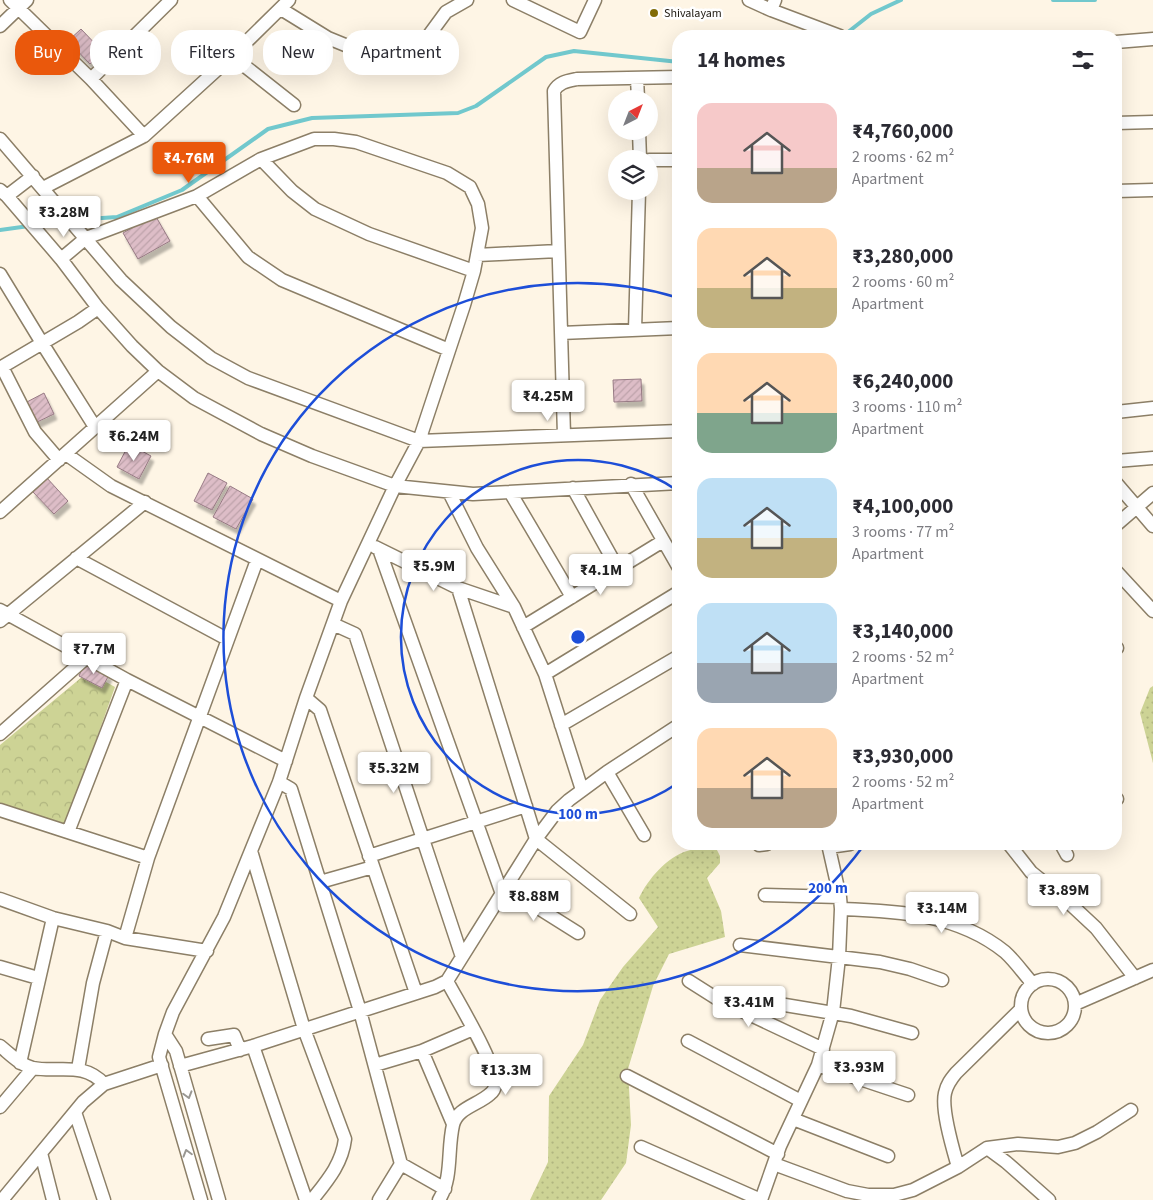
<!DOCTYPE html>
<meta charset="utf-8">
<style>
body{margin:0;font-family:"Source Sans 3",sans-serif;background:#f2f2f3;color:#2b2b33;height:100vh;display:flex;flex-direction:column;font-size:19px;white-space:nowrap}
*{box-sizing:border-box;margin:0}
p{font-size:16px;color:#7c7c81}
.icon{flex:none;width:28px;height:28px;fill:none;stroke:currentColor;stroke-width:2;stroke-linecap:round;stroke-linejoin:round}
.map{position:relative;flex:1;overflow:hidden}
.panel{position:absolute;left:672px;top:30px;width:450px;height:820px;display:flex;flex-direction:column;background:#fff;border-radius:20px;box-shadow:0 5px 20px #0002}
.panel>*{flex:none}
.guide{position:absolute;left:15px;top:30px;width:475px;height:45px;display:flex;gap:10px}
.needle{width:32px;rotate:42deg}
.tools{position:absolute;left:608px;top:90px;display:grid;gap:10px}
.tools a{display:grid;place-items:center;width:50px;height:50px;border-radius:50%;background:#fff;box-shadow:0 5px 20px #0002;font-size:25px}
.price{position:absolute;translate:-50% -42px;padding:0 11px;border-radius:5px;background:#fff;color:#222;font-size:16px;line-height:32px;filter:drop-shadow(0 1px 2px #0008)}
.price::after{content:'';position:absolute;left:50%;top:30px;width:15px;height:11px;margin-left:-8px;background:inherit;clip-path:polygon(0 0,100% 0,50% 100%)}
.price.current{background:#ea580c;color:#fff}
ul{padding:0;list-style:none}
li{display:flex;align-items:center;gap:15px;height:125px;padding:0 25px}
li span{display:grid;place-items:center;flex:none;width:140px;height:100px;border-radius:15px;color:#555}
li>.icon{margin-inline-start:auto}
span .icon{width:60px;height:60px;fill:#fffc;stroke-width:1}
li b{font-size:21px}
h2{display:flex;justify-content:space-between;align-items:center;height:60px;padding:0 25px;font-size:21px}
.tag{padding:0 18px;border-radius:20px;background:#fff;box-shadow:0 5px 20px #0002;font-size:18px;line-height:45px}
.tag.current{background:#ea580c;color:#fff}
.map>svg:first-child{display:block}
</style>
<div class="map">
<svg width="1153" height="1200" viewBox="0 0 1153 1200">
<defs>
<pattern id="grass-dots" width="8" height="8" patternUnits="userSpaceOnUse" patternTransform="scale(1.25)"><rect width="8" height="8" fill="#cdd395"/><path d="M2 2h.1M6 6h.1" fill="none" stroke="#b0b57f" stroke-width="1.8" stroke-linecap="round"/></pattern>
<pattern id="park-crowns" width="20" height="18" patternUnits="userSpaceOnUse" patternTransform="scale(1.25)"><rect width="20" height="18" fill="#cdd395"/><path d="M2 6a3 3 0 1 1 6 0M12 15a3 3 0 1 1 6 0" fill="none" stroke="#b0b57f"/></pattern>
<pattern id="building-hatch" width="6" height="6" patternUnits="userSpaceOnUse" patternTransform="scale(1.25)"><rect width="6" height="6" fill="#ddbdc7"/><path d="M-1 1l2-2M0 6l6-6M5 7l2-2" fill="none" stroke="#bda2aa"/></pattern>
<filter id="shadow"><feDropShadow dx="3" dy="5.5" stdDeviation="1" flood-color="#0004"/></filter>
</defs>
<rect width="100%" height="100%" fill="#fef5e5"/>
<path fill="url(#grass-dots)" d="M1153,686V763L1140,713L1150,688Z
M715,846L720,856V863L707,878L721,911L725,937L669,954L653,986L628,1069L631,1125L626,1163L601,1200H530L548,1162L549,1096L583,1045L600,1000L623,967L658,927L639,898C648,879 667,857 687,851C696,848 706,847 715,846Z"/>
<path fill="url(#park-crowns)" d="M88,672L115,687L65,827L0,808V745Z"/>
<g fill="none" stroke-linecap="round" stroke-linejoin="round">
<path stroke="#71c8cd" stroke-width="4" d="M1053,0H1095
M843,36L871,14L901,0
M73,220L117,217L182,190L268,129L312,118L458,113L476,106L546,57L574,51L679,62
M36,225L66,221
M0,230L29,226"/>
</g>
<path fill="url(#building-hatch)" stroke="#977a84" filter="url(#shadow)" d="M81,29L103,52L90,64L68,41Z
M155,215L170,241L138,259L123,233Z
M641,379L642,401L614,402L613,380Z
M44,393L54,414L35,423L25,403Z
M129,444L151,456L139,479L117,467Z
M208,473L227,483L212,510L194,501Z
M46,477L68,501L54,514L32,491Z
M230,486L253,499L236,529L213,517Z
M85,662L109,675L102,688L79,676Z"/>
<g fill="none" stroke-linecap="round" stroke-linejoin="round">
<g stroke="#8c7f67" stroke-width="15">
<path id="minor" d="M10,0L91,79L144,136
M513,0L580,32L595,0
M749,0L771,10L775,0
M281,9L328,38L355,49L442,61
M771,10L840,36
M0,26L27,0
M1116,42L1153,39
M232,56L294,105
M413,57L446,12L467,0
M637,78L638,99
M91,79L171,0
M1116,123L1153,122
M639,131L640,159
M0,139L121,280L171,327L211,358L248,378L419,441L679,431
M261,159L292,191L315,209L369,234L474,271
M649,160H679
M43,188L144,136L232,56L289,0
M0,190L7,196L61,259L98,308L132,346L158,371L194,398L261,434L312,456L395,486L473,494L679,483
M1116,191L1153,190
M7,196L33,176
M197,196L248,257L282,280L449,350
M477,255L558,251
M61,259L86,238L197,196L261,159L314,139H334L356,142L447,173L470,187L478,204L482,228L474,271L464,305L419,441L395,486L341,601L306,698L279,782L224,917L173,1012L165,1034L159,1057L201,1200
M0,274L42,343L95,427
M635,330L639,191
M561,333L679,328
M2,367L35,432L59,460
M0,368L78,322L98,308
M1116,412L1153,408
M564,435L554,91C559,82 567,81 577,79L679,77
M66,454L111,486L341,601
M1116,461L1153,458
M1116,483L1153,526
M631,484L679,568
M573,488L618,569
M449,492L477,548L514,607L545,674L582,790
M510,492L572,597
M0,512L158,371
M1116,525L1153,493
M375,547L458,588L514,607
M379,549L502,894
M76,558L227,639
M1116,571L1153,611
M458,588L536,839L630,914
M0,610L127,680L286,761
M0,621L145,502
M333,624L355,634L462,957
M523,627L663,541
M1116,648H1117
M545,674L679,592
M306,698L320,710L416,993
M561,725L679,656
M0,734L86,658
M607,772L644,835
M279,782L291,789L360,1011L401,1164L379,1200
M1116,798L1117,799
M0,810L148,858
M68,832L127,680
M1009,844L1031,872L1066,900L1096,928L1135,978
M1061,844L1067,855
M759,845L767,844
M829,847L850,844
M251,851L304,1029L345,1139C342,1164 327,1181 312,1200
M369,856L526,806
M320,882L373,867
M505,887L578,933
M765,895L840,897
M0,899L53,918L107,931L125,938L207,951
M841,909C899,911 958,914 1005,952C1015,961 1024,974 1033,984
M125,938L148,858L257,560
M740,945L880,962L910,969L942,980
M0,967L38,978
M1021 1006a27 27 0 1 1 54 0a27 27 0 1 1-54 0Z
M689,981L719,1000L823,1049
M1075,1004L1153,970
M738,1009L766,1003L785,1005L851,1016L912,1033
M165,1034L176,1051L219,1200
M208,1039L234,1035L240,1050
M688,1041L801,1101
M0,1046C10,1054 20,1065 33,1068C59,1073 83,1061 104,1084
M253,1046L306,1200
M422,1051L473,1029
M20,1063L53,918
M375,1065L422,1051L453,1124
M818,1065L908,1095
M180,1066L253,1046L435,987L447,981L536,839L557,811L569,800L607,772L679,725
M78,1069L93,983L107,931
M627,1076L778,1154
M0,1107L33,1068
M75,1112L104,1200
M793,1119L888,1156
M641,1147L761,1200
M987,1148L1006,1162L1049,1200
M41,1153L53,1200
M401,1164L445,1189
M774,1164L847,1191L868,1195H894L913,1190L958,1167L987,1148L1018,1144L1058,1147L1075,1143L1097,1132L1131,1110
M958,1167C953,1149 941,1110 945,1093C947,1084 951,1079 956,1073L1021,1009
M2,1200L83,1102L104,1084L162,1065
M439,1200C453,1177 447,1151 453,1125C457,1108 478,1105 490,1094C493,1092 495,1088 495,1085C497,1065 458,1002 447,981
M761,1200L780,1146L818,1065L833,1012L839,957L841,909L840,897L828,844"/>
</g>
<use href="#minor" stroke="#fff" stroke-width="12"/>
</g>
<defs><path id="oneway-chevron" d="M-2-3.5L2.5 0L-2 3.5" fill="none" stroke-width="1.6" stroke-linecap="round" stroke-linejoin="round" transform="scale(1.25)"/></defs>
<g stroke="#9a9893">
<use href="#oneway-chevron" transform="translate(188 1095) rotate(74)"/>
<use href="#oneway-chevron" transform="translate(187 1153) rotate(-106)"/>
</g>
<g fill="none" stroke="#1d4ed8" stroke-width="2.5">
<path d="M678 783A177 177 0 1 1 678 491"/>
<path d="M864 845A354 354 0 1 1 679 298"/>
</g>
<circle fill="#826c08" stroke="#fff" stroke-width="2" cx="654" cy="13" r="5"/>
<g text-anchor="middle" stroke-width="5" stroke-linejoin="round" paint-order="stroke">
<g font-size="12" fill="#1e1910" stroke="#fff" text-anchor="start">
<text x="664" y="17">Shivalayam</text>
</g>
</g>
<circle cx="578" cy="637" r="8" fill="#1d4ed8" stroke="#fff" stroke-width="2.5"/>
<g font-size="15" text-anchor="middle" font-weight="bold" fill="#1d4ed8" stroke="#fff" stroke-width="5" stroke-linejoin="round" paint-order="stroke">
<text x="578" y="819">100 m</text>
<text x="828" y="893">200 m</text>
</g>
</svg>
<div class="tools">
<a><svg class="needle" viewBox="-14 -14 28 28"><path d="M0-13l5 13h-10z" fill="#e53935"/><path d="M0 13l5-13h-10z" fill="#7c7c81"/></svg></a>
<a><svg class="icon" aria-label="layers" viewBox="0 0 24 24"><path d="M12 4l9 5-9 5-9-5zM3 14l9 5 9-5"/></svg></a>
</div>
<b class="price current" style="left:189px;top:184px">₹4.76M</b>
<b class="price" style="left:64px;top:238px">₹3.28M</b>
<b class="price" style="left:548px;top:422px">₹4.25M</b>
<b class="price" style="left:134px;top:462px">₹6.24M</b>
<b class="price" style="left:434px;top:592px">₹5.9M</b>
<b class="price" style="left:601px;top:596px">₹4.1M</b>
<b class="price" style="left:94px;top:675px">₹7.7M</b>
<b class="price" style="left:394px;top:794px">₹5.32M</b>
<b class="price" style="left:1064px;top:916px">₹3.89M</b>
<b class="price" style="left:534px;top:922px">₹8.88M</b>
<b class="price" style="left:942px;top:934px">₹3.14M</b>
<b class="price" style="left:749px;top:1028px">₹3.41M</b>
<b class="price" style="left:859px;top:1093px">₹3.93M</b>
<b class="price" style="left:506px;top:1096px">₹13.3M</b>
<div class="guide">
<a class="tag current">Buy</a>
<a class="tag">Rent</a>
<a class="tag">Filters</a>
<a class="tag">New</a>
<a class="tag">Apartment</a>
</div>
<section class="panel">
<h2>14 homes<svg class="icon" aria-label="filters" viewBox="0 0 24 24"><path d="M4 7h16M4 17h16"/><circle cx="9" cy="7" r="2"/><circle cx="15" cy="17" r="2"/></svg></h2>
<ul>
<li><span style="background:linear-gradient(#f6c9c9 65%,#b9a48a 0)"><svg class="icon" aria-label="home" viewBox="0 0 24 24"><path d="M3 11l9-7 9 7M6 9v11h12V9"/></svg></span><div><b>₹4,760,000</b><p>2 rooms · 62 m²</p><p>Apartment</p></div></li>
<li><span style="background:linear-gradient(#ffd9b3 60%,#c2b280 0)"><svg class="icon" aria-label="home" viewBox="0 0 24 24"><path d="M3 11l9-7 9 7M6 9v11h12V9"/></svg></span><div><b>₹3,280,000</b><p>2 rooms · 60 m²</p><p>Apartment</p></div></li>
<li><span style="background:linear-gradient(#ffd9b3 60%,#7fa58c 0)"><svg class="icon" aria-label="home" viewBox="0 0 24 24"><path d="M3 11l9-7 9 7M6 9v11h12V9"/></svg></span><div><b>₹6,240,000</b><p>3 rooms · 110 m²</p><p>Apartment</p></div></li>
<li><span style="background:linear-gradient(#bfe0f5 60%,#c2b280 0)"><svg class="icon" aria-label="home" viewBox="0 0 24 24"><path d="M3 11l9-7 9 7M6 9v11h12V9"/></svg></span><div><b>₹4,100,000</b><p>3 rooms · 77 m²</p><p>Apartment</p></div></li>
<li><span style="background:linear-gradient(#bfe0f5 60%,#9aa5b1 0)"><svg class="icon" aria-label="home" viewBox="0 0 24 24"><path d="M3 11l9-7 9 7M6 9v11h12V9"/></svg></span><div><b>₹3,140,000</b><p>2 rooms · 52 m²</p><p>Apartment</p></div></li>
<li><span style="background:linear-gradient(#ffd9b3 60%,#b9a48a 0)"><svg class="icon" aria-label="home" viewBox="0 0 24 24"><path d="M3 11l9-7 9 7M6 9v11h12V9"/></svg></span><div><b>₹3,930,000</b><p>2 rooms · 52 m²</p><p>Apartment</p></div></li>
</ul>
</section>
</div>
